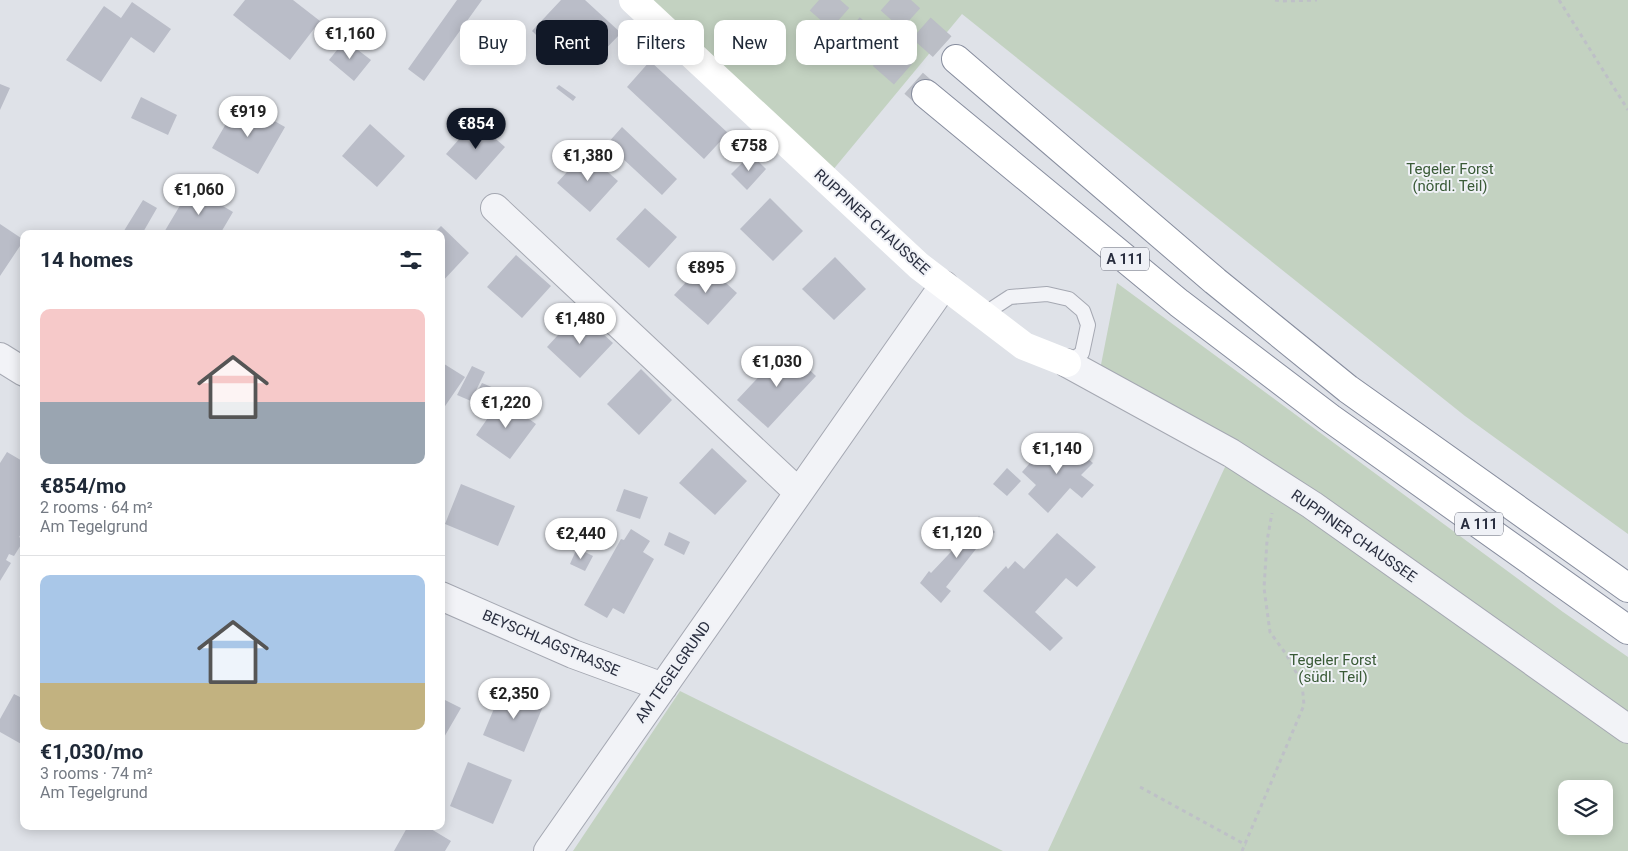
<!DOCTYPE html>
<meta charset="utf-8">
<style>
body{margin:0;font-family:Roboto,sans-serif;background:#f2f2f3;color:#1f2937;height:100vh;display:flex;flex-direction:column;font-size:19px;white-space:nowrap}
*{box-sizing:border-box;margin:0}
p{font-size:16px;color:#747a83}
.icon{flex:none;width:28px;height:28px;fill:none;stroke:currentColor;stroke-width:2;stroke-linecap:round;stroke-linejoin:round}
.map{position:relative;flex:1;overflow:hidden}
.sheet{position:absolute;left:20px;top:230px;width:425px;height:600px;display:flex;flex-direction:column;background:#fff;border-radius:10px;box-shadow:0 2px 12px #0003}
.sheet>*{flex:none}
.hud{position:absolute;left:460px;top:20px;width:475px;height:45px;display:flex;gap:10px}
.controls{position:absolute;left:1558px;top:780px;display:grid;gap:10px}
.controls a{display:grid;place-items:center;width:55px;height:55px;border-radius:10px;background:#fff;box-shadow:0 2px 12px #0003;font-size:25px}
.price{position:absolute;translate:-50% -42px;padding:0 11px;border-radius:18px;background:#fff;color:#222;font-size:16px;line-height:32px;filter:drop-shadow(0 1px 2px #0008)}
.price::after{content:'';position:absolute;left:50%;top:30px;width:15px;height:11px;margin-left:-8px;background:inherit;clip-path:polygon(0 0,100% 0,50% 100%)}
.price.selected{background:#111827;color:#fff}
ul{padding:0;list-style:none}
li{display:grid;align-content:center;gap:10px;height:265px;padding:0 20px}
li+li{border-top:1px solid #e0e1e3}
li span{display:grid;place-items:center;height:155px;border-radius:10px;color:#555}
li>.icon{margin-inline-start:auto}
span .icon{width:90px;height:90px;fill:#fffc;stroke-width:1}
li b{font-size:21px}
h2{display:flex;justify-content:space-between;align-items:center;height:60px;padding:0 20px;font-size:21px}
.tag{padding:0 18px;border-radius:10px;background:#fff;box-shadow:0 2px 12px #0003;font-size:18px;line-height:45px}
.tag.selected{background:#111827;color:#fff}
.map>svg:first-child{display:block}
</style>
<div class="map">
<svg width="1628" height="851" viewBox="0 0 1628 851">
<rect width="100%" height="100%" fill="#dfe2e8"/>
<path fill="#c3d2c1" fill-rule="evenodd" d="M650,0H1628V534L1465,416L962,14L832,171Z
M1117,283L1563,612L1628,657V851H1048L1231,454L1098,380ZM1566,789H1604V826H1566Z
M680,691L1003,851H573Z"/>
<path fill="#babdc8" d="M245,0H293L320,21L290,60L233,15Z
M457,0H482L424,81L408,69Z
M561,0H585L621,33L595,60L573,40L558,56L532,31Z
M132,2L171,29L154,53L131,37L101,82L66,60L104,6L121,18Z
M345,40L371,60L354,81L329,60Z
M650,61L728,133L704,159L627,87Z
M0,84L10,88L0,110Z
M559,85L576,97L573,101L556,88Z
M141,97L177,115L168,135L131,118Z
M239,101L285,127L258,174L212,148Z
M475,121L505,147L476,180L446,154Z
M370,124L405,156L377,187L342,156Z
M622,127L677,179L662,195L607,144Z
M585,152L618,181L590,212L557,183Z
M751,154L766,169L747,190L731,174Z
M191,187L233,212L220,234H163Z
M770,198L803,231L773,261L740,229Z
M143,200L157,208L142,234H122Z
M645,208L677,237L649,268L616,239Z
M0,224L24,240L0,276Z
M441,226L469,253L441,283V234H433Z
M516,255L551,286L522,318L487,287Z
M835,257L866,289L834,320L802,289Z
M704,263L737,293L708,325L674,295Z
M579,312L613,343L580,378L547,347Z
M786,348L816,376L768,428L737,400Z
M441,362L465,377L441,412Z
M472,366L485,372L471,401L457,395Z
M641,369L672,400L639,435L607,404Z
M482,383L494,388L483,410L470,405Z
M501,399L536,424L510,459L476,435Z
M1050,440L1064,452L1071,444L1093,463L1081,475L1094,485L1082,498L1070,488L1048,513L1028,494L1036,485L1022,472Z
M712,448L747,481L715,515L679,483Z
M7,452L24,462V529L19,537L24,540L14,556L9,554L6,560L11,563L0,581V463Z
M1007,468L1021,481L1007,496L993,484Z
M461,484L515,506L498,546L445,524Z
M624,489L648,497L640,519L616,511Z
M979,516L995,532L976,549L946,587L951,591L941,603L920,583L929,571L931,573L964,538L961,535Z
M631,529L650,541L643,552L654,559L624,614L613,608L607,618L584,605L621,539L624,540Z
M669,532L690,542L684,555L664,545Z
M1057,533L1096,567L1077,587L1066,578L1035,612L1063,638L1050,651L983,591L1006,566L1008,569L1015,561L1024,569Z
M577,548L593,556L585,571L570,564Z
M503,687L544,704L524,752L483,735Z
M14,694L24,699L23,745L0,732V719Z
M441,698L461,708L443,739L441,738Z
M468,762L512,780L493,824L450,806Z
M408,826H426L451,841L445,851H394Z"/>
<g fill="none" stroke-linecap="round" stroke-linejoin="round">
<path stroke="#bbbec6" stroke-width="28" stroke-dasharray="28 14" stroke-linecap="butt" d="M819,0L926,94
M890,0L956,59"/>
<g stroke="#a5a8b2" stroke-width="16">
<path id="lane" d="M984,314L1010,297L1047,294L1069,299L1083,311L1088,325L1082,353L1067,363"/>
</g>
<g stroke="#a5a8b2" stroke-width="30">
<path id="street" d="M495,208L798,492
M0,357L24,372
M1067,363L1231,453L1312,505L1628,729
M441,596L573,654L663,687
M548,851L944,285"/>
</g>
<g stroke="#878d9e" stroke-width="30">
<path id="highway" d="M956,59L1215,281L1348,389L1628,588
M926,94L1179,303L1330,418L1628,630"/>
</g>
<path stroke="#bec0c7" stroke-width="3" stroke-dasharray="4 4" stroke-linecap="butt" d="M1275,0L1282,1L1317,0
M1559,0L1628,110
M1140,787L1246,845
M1242,851L1304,705L1302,683L1286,654L1270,632L1264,588L1267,541L1272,513"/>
<use href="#lane" stroke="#f2f3f7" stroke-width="14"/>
<use href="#street" stroke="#f2f3f7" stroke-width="28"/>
<path stroke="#fff" stroke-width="28" d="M633,0L919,266L1024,346L1067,363"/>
<use href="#highway" stroke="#fff" stroke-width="28"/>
</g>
<g text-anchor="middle" stroke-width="4" stroke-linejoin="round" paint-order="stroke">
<g fill="#eff1f6" stroke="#646876" stroke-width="1">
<rect x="1101" y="247.5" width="48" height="23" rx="4"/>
<rect x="1455" y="512.5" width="48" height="23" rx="4"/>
</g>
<g font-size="14" font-weight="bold" fill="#292e3f">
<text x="1125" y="264">A 111</text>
<text x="1479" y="529">A 111</text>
</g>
<g font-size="15" fill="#395a36" stroke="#eff1f6">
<text x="1450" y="174">Tegeler Forst<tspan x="1450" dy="17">(nördl. Teil)</tspan></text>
<text x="1333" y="665">Tegeler Forst<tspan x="1333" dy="17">(südl. Teil)</tspan></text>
</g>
<g font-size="15" fill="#292e3f" stroke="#eff1f6">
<text transform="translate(872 222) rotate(42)" y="5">RUPPINER CHAUSSEE</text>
<text transform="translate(1354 536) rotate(35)" y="5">RUPPINER CHAUSSEE</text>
<text transform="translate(551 643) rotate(23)" y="5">BEYSCHLAGSTRASSE</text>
<text transform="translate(673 672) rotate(-55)" y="5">AM TEGELGRUND</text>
</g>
</g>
</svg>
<div class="controls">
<a><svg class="icon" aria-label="layers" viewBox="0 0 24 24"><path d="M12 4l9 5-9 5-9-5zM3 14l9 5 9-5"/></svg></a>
</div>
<b class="price" style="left:350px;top:60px">€1,160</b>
<b class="price" style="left:248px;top:138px">€919</b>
<b class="price selected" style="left:476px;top:150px">€854</b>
<b class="price" style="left:749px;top:172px">€758</b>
<b class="price" style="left:588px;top:182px">€1,380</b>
<b class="price" style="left:199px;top:216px">€1,060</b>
<b class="price" style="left:706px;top:294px">€895</b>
<b class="price" style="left:580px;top:345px">€1,480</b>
<b class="price" style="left:777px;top:388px">€1,030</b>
<b class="price" style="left:506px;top:429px">€1,220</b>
<b class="price" style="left:1057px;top:475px">€1,140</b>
<b class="price" style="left:957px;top:559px">€1,120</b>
<b class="price" style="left:581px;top:560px">€2,440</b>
<b class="price" style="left:514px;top:720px">€2,350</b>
<div class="hud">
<a class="tag">Buy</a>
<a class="tag selected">Rent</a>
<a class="tag">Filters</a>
<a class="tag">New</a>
<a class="tag">Apartment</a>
</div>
<section class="sheet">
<h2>14 homes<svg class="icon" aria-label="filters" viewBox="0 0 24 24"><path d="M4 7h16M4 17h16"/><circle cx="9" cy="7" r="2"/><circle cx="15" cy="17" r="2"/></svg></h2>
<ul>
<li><span style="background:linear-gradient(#f6c9c9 60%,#9aa5b1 0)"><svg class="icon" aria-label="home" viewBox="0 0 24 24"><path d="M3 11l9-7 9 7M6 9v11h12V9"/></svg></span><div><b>€854/mo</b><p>2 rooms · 64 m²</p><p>Am Tegelgrund</p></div></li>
<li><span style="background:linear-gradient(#a9c7e8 70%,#c2b280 0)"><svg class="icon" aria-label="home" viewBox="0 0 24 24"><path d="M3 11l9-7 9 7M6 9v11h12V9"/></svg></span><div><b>€1,030/mo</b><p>3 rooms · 74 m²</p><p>Am Tegelgrund</p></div></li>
</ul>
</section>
</div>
